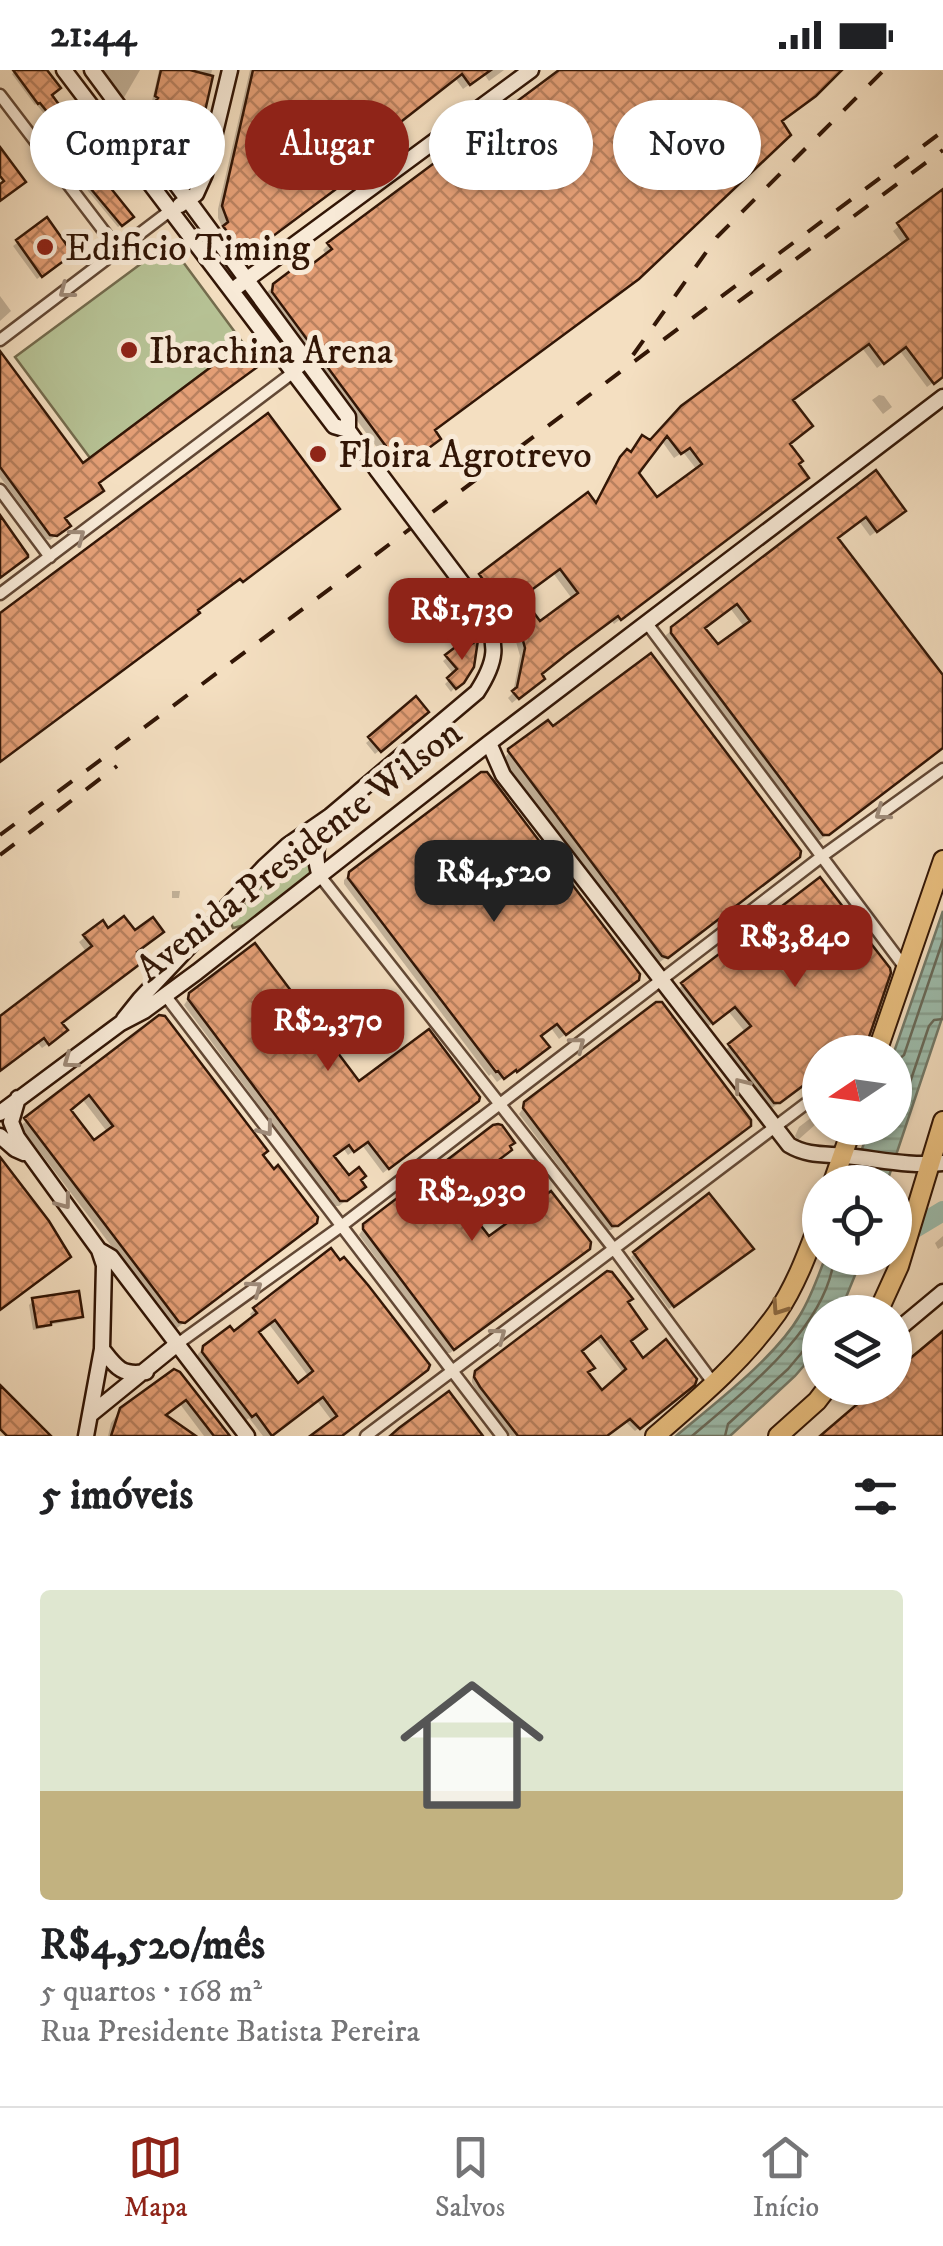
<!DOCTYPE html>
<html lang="pt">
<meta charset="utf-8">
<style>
body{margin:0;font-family:"IM FELL DW Pica",serif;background:#f6f6f6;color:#202124;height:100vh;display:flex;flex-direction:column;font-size:38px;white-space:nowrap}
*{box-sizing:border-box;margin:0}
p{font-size:32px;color:#757577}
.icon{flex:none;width:55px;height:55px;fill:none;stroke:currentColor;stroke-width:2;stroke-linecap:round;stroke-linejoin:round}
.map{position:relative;height:1366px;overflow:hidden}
.side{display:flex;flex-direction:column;background:#fff;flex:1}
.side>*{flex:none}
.banner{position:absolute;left:30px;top:30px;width:885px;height:90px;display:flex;gap:20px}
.needle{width:65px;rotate:257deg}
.tools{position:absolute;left:802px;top:965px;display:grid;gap:20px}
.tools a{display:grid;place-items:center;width:110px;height:110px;border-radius:50%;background:#fff;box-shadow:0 2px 8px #0004;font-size:50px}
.price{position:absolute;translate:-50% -85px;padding:0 22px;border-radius:20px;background:#8f2418;color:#fff;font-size:32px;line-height:65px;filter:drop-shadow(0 2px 5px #0008)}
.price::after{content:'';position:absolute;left:50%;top:60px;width:30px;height:22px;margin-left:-15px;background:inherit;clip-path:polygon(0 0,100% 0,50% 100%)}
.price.on{background:#222;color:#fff}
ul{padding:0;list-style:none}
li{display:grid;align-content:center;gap:20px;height:530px;padding:0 40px}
li span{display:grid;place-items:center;height:310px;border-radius:10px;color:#555}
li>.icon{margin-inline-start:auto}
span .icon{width:180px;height:180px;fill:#fffc;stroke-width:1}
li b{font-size:42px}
h2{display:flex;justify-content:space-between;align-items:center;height:120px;padding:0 40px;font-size:42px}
.pill{padding:0 35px;border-radius:45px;background:#fff;box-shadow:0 2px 8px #0004;font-size:35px;line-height:90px}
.pill.on{background:#8f2418;color:#fff}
.status{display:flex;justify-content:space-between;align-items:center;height:70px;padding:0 50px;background:#fff;direction:ltr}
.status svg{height:28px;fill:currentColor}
.dock{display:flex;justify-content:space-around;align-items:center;height:140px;border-top:2px solid #e0e0e0;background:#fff;font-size:28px;color:#757577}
.dock a{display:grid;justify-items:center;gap:5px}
.dock .on{color:#8f2418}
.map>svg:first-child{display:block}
</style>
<div class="status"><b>21:44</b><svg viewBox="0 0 49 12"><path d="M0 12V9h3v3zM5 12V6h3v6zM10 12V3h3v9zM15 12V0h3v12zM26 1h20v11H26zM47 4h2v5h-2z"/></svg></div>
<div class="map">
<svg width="943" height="1366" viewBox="0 0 943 1366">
<defs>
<pattern id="park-tufts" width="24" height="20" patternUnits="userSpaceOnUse" patternTransform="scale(2.5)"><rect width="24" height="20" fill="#b7c396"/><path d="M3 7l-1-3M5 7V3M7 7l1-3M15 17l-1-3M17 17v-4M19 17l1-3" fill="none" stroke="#9ea780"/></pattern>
<pattern id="water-rules" width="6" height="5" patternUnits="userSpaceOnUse" patternTransform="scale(2.5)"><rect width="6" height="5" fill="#9dbdad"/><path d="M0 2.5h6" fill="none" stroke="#88a293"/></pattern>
<pattern id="building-cross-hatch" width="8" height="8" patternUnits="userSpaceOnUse" patternTransform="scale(2.5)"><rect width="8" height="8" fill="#e49f76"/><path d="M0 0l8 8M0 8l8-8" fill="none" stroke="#b9815f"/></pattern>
</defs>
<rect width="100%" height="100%" fill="#f4dfc1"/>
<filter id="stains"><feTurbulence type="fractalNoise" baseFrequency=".002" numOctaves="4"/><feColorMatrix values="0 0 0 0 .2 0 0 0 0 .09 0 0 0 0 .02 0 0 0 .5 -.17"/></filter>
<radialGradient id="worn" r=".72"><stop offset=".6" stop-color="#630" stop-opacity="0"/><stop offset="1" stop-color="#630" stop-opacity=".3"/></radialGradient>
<path fill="url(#park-tufts)" stroke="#746c4e" stroke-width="2.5" d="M288,786L312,790L313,804L249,854L233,858L230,851Z"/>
<path fill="#b7c396" stroke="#746c4e" stroke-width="2.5" d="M169,173L243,273L90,388L15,287Z"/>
<path fill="url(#water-rules)" stroke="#727a6a" stroke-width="2.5" d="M943,841V945L887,1112H851L869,1058H895L894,982Z
M825,1188H862L840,1242H820V1277L795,1306L730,1366H676C715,1333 775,1288 800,1245C811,1227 818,1207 825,1188Z"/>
<path fill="#0003" fill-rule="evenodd" d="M17,0H44L49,25L73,75L131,147L118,157L59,86L67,79L52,61L54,59L50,54L51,52L36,34L35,35L12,4Z
M100,0H140L122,31Z
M159,0H212L201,49L185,60L189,98L180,106L139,54L156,34L152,31Z
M250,0H504L489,11L484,4L463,19L455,8L390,58L396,80L373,97L370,92L378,84L361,63L347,74L358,101L238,191L219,163L223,159L218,148V139Z
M563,0H839L432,361V375L395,402L267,229V222L274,216L310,199L327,186L323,180L328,175Z
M943,122V305L927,317L900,281L877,298L862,278L791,331L787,374L801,413L614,554L611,550L539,605L536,614L512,633L508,628L513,623L520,586L511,554L503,550L475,511L594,435L614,396L627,382L630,384L650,373L903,175L893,161ZM661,370L674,388L683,382L697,400L657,431L636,403ZM553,503L573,530L539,555L519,528Z
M47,151L66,188L37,209L13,176Z
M0,226L11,241L0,251Z
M0,290L96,414L62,448L64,460L50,470L46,469L0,407Z
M879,325L884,326L892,337L883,344L872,330Z
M875,403L897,446L870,466L859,451L836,469L943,609V677L820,770H817L666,570V565ZM730,538L745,558L718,578L703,558Z
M458,579L469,601L451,622L445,614L454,605L443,591Z
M416,630L426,642L375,684L366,673Z
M510,681L791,793L660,892H656L503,690Z
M350,804L630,915L559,969L551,958L539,967L541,982L511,1005L509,1003L497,1012L491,1004L489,1006L344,814V810Z
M180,821L179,828H172V821Z
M839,852L860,972L846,982H820V1002L772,1038H768L724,981L746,963L728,941L706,958L677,920L683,915Z
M85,867L135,883L60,954L59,966L42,978L37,972L0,1000V949L87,883L79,872Z
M191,925L359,1015L470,1036L383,1103L362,1075L348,1085L343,1078L331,1086L348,1109L358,1111L357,1122L339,1136H334L184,935Z
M160,948L260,1085L308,1159L177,1258L173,1257L20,1056ZM82,1029L108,1063L94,1074L68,1040Z
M526,1034L743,1061L611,1160H607L519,1044Z
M820,1041V1056L816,1054L798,1070L795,1066L799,1057Z
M455,1142L469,1161L488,1170L582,1183L450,1283H446L359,1165L365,1156Z
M943,1166V1176L938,1179L935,1173Z
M747,1182L669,1239L631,1187L634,1184Z
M34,1230L80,1246L76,1250L48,1255L44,1258L33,1260L29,1235Z
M625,1233L628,1271L643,1291L688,1318L635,1361L625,1351L604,1366H511L476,1321L472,1312V1308L477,1303ZM596,1268L624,1304L602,1324L586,1302L579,1281Z
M255,1239L427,1295L340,1366H314L333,1352L317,1331L270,1366H263L249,1348L245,1351L198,1288V1284L204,1278L233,1264L253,1249L250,1244ZM268,1253L309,1307L297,1316L256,1263Z
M172,1302L226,1366H204L180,1334L163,1346L191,1366H108L111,1353L121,1340Z"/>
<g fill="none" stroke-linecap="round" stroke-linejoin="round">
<path stroke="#686a5a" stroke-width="2.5" d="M895,992L904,985L943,870
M895,1057L929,956L934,950L943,949
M692,1366C742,1323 827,1258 834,1188
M725,1366L728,1354L788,1299L809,1274L820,1271"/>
<path stroke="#9dbdad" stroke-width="20" d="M895,1170L943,1141"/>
</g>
<path fill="url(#building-cross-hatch)" stroke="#321606" stroke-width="2.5" fill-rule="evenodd" d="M13,0H47L61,18L52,25L63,40L64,39L72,48L81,41L95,60L76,75L134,147L122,156L60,82L68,75L53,56L55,55L51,49L52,48L40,33L38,34Z
M161,0H190L213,6L203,50L197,55L200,61L191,99L188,103L182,101L142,49L158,28L155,26Z
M253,0H491L470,15L462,4L393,58L405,75L380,93L374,84L383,78L368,59L350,73L367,96L245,187L223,156L228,152L222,136Z
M559,0H842L816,26L782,51L791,65L639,209L435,360L441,369L402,398L272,222L273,214L306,189L311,195L332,179L327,173Z
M0,77L26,112L0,131V114L4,111L0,106Z
M943,119V307L934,314L906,277L884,294L869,274L793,330L813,356L790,374L803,391L799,394L809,408L621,550L618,546L567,584L542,604L545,609L519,629L512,621L517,617L525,578L520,560L516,548L508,544L479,504L588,422L596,433L620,387L627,379L631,382L642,365L650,370L681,336L908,169L897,153ZM667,366L681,384L690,378L702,394L657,427L639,403ZM560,499L578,523L540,551L522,527Z
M47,147L73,184L42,207L16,170Z
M243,273L260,295L99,413L104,421L65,448L71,456L57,466L50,465L0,397V281L83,393Z
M268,343L340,439L243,512L240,509L198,540L200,543L0,692V543Z
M876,400L906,441L877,462L866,447L838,468L943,605V678L829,765H823L671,563V557ZM737,534L750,551L718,574L705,558Z
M0,445L28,485V487L0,508Z
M478,570L474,597L464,613L456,619L447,608L457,599L445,585L458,575L462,580Z
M651,583L801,781L800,787L668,888L662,886L508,681V679L548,650L553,656Z
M416,626L429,642L381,682L368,667Z
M481,702H487L640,904L639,910L566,965L557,954L541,966L550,977L517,1002L516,1000L504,1009L498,1001L496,1002L348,808L349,802Z
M820,807L850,846L842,851L854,868L862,862L890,898L891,903L869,967L848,982H820V1003L780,1033H774L728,974L751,956L735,937L713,954L681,913Z
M124,846L135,860L153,847L164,862L137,882L144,891L62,953L68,960L49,975L44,968L0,1001V946L92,876L83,865L103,850L108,858Z
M255,873L359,1011L429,959L480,1027L479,1031L389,1099L368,1072L354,1082L349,1075L334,1086L349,1105L359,1097L366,1106L361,1110L366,1117L347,1131H340L188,929L189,923Z
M656,932H662L751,1050V1056L618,1156H612L523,1038L524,1032Z
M159,945L165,946L268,1081L263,1085L274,1099L278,1095L318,1147L317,1153L185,1253L179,1252L24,1048ZM89,1025L113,1056L94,1070L71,1040Z
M498,1054L502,1055L515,1073L510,1076L512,1080L455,1123L465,1136L458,1142L470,1158L478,1152L489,1166L551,1121L591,1172L590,1179L454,1280L363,1159V1154L493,1055Z
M0,1087L49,1151L71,1187L0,1240Z
M709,1123L754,1179L674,1237L633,1182Z
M331,1178L340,1190L344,1187L368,1215L430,1295L428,1300L342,1366H310L337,1346L323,1327L272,1366L256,1344L252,1347L202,1282L203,1276L230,1256L234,1261L257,1243L253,1238ZM275,1250L313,1301L298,1313L259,1262Z
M607,1201L612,1202L633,1229L628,1232L647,1259L631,1271L643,1288L666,1269L697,1309L695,1315L640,1359L630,1349L607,1366H518L480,1317L474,1307L475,1301ZM601,1266L626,1299L602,1320L588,1302L595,1298L582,1281Z
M79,1221L83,1247L51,1252V1255L37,1257L32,1228Z
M943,1261V1366H820L876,1318H895V1301Z
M174,1299L180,1302L230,1366H214L186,1330L166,1345L196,1366H111L120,1338Z
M0,1315L51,1366H7L0,1359Z
M449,1321L483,1366H390L399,1358Z"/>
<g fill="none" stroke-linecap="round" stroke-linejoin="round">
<g stroke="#624835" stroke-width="15">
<path id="street" d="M0,25L119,181
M0,270L171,140
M0,420L50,487
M0,524L307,292
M646,552L906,899
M320,806L614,1179L714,1314
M165,925L502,1366
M176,1275L340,1157L821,787L943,699
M366,1366L820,1023"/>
</g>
<g stroke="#321606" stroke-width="19">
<path id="secondary" d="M64,0L334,356L348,360
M92,0L348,347V360L377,400
M180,135L196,124L205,104L230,0
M238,216L531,0
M489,673L503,705L789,1075C807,1086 825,1084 845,1086C878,1089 910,1097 943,1093
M320,806C313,786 316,768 327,751
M124,949L140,929L264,797L288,775L330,746L477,622C497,591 498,576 484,542
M18,1028L11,1052L17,1067L99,1180L111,1187L247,1366
M0,1043L121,953L144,941L197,902L489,673L943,327
M0,1066L15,1079L24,1083
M895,1262L943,1222
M102,1279C116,1297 121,1306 146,1302
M90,1345L176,1275
M86,1366L102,1279L104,1195L99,1180"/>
</g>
<g stroke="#321606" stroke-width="22">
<path id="highway" d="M877,982L943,790
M833,1112L852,1058
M878,1242L899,1196L943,1051
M655,1366C699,1328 743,1291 777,1243C796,1215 808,1182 820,1150
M778,1366L817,1331L827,1318"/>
</g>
<use href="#street" stroke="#f8ead7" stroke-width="10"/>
<use href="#secondary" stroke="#f8ead7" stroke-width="14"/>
<use href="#highway" stroke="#eac080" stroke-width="18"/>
<path stroke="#321606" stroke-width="4" stroke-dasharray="18 18" stroke-linecap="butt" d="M738,232L943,80
M633,285L717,167L884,0
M0,765L943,61
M0,785L117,696"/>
<g stroke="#321606" stroke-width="19" stroke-linecap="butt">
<path id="secondary-bridge" d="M377,400L484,542"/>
</g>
<use href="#secondary-bridge" stroke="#f8ead7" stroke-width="14"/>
</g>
<defs><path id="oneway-chevron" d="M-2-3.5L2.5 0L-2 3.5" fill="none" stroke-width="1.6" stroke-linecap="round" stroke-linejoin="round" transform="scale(2.5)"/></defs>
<g stroke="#9f8b79">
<use href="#oneway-chevron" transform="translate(66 221) rotate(143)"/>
<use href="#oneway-chevron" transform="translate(78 466) rotate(-37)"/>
<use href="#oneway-chevron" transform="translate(882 743) rotate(144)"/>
<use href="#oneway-chevron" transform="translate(578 974) rotate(-38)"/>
<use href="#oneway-chevron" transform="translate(70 991) rotate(144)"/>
<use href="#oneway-chevron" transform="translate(741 1015) rotate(-128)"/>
<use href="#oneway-chevron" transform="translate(266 1059) rotate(53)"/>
<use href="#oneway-chevron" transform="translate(64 1132) rotate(53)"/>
<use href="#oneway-chevron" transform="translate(255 1218) rotate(-36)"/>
<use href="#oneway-chevron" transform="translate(499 1265) rotate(-37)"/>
</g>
<use stroke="#8e6b43" href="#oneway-chevron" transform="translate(779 1238) rotate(124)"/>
<g fill="#8f2418" stroke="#f8ead7" stroke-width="4">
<circle cx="45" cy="177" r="10"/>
<circle cx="129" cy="280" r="10"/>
<circle cx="318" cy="384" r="10"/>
</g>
<g text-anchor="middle" stroke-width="10" stroke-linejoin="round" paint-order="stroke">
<g font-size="38" fill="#321606" stroke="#f8ead7" text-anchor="start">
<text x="65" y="190">Edificio Timing</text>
<text x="149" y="293">Ibrachina Arena</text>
<text x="338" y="397">Floira Agrotrevo</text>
</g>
<g font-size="38" fill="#321606" stroke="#f8ead7">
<text transform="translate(298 780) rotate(-38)" y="13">Avenida Presidente Wilson</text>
</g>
</g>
<rect width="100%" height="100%" filter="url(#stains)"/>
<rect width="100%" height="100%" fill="url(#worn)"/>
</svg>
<div class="tools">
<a><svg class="needle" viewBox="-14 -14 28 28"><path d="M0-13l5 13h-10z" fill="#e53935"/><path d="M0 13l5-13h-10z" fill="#757577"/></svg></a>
<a><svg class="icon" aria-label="locate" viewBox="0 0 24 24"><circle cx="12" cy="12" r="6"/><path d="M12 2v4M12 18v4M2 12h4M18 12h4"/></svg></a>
<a><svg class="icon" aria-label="layers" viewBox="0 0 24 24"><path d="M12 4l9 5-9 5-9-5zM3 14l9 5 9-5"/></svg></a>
</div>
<b class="price" style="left:462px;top:593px">R$1,730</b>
<b class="price on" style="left:494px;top:855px">R$4,520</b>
<b class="price" style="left:795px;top:920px">R$3,840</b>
<b class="price" style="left:328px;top:1004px">R$2,370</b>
<b class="price" style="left:472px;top:1174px">R$2,930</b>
<div class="banner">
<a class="pill">Comprar</a>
<a class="pill on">Alugar</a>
<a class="pill">Filtros</a>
<a class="pill">Novo</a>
</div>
</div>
<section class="side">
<h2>5 imóveis<svg class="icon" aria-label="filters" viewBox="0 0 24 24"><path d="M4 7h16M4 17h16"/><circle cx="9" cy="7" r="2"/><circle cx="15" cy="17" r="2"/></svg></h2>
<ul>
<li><span style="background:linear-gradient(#dfe7d0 65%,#c2b280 0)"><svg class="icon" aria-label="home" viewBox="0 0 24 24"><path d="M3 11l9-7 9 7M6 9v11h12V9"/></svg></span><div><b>R$4,520/mês</b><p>5 quartos · 168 m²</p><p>Rua Presidente Batista Pereira</p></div></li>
</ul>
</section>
<nav class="dock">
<a class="on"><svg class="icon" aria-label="map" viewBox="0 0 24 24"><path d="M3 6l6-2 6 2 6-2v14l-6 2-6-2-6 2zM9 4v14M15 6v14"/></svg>Mapa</a>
<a><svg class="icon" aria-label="saved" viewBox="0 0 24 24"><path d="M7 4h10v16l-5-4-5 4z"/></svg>Salvos</a>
<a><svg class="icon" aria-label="home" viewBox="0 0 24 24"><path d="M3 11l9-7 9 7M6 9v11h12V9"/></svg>Início</a>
</nav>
